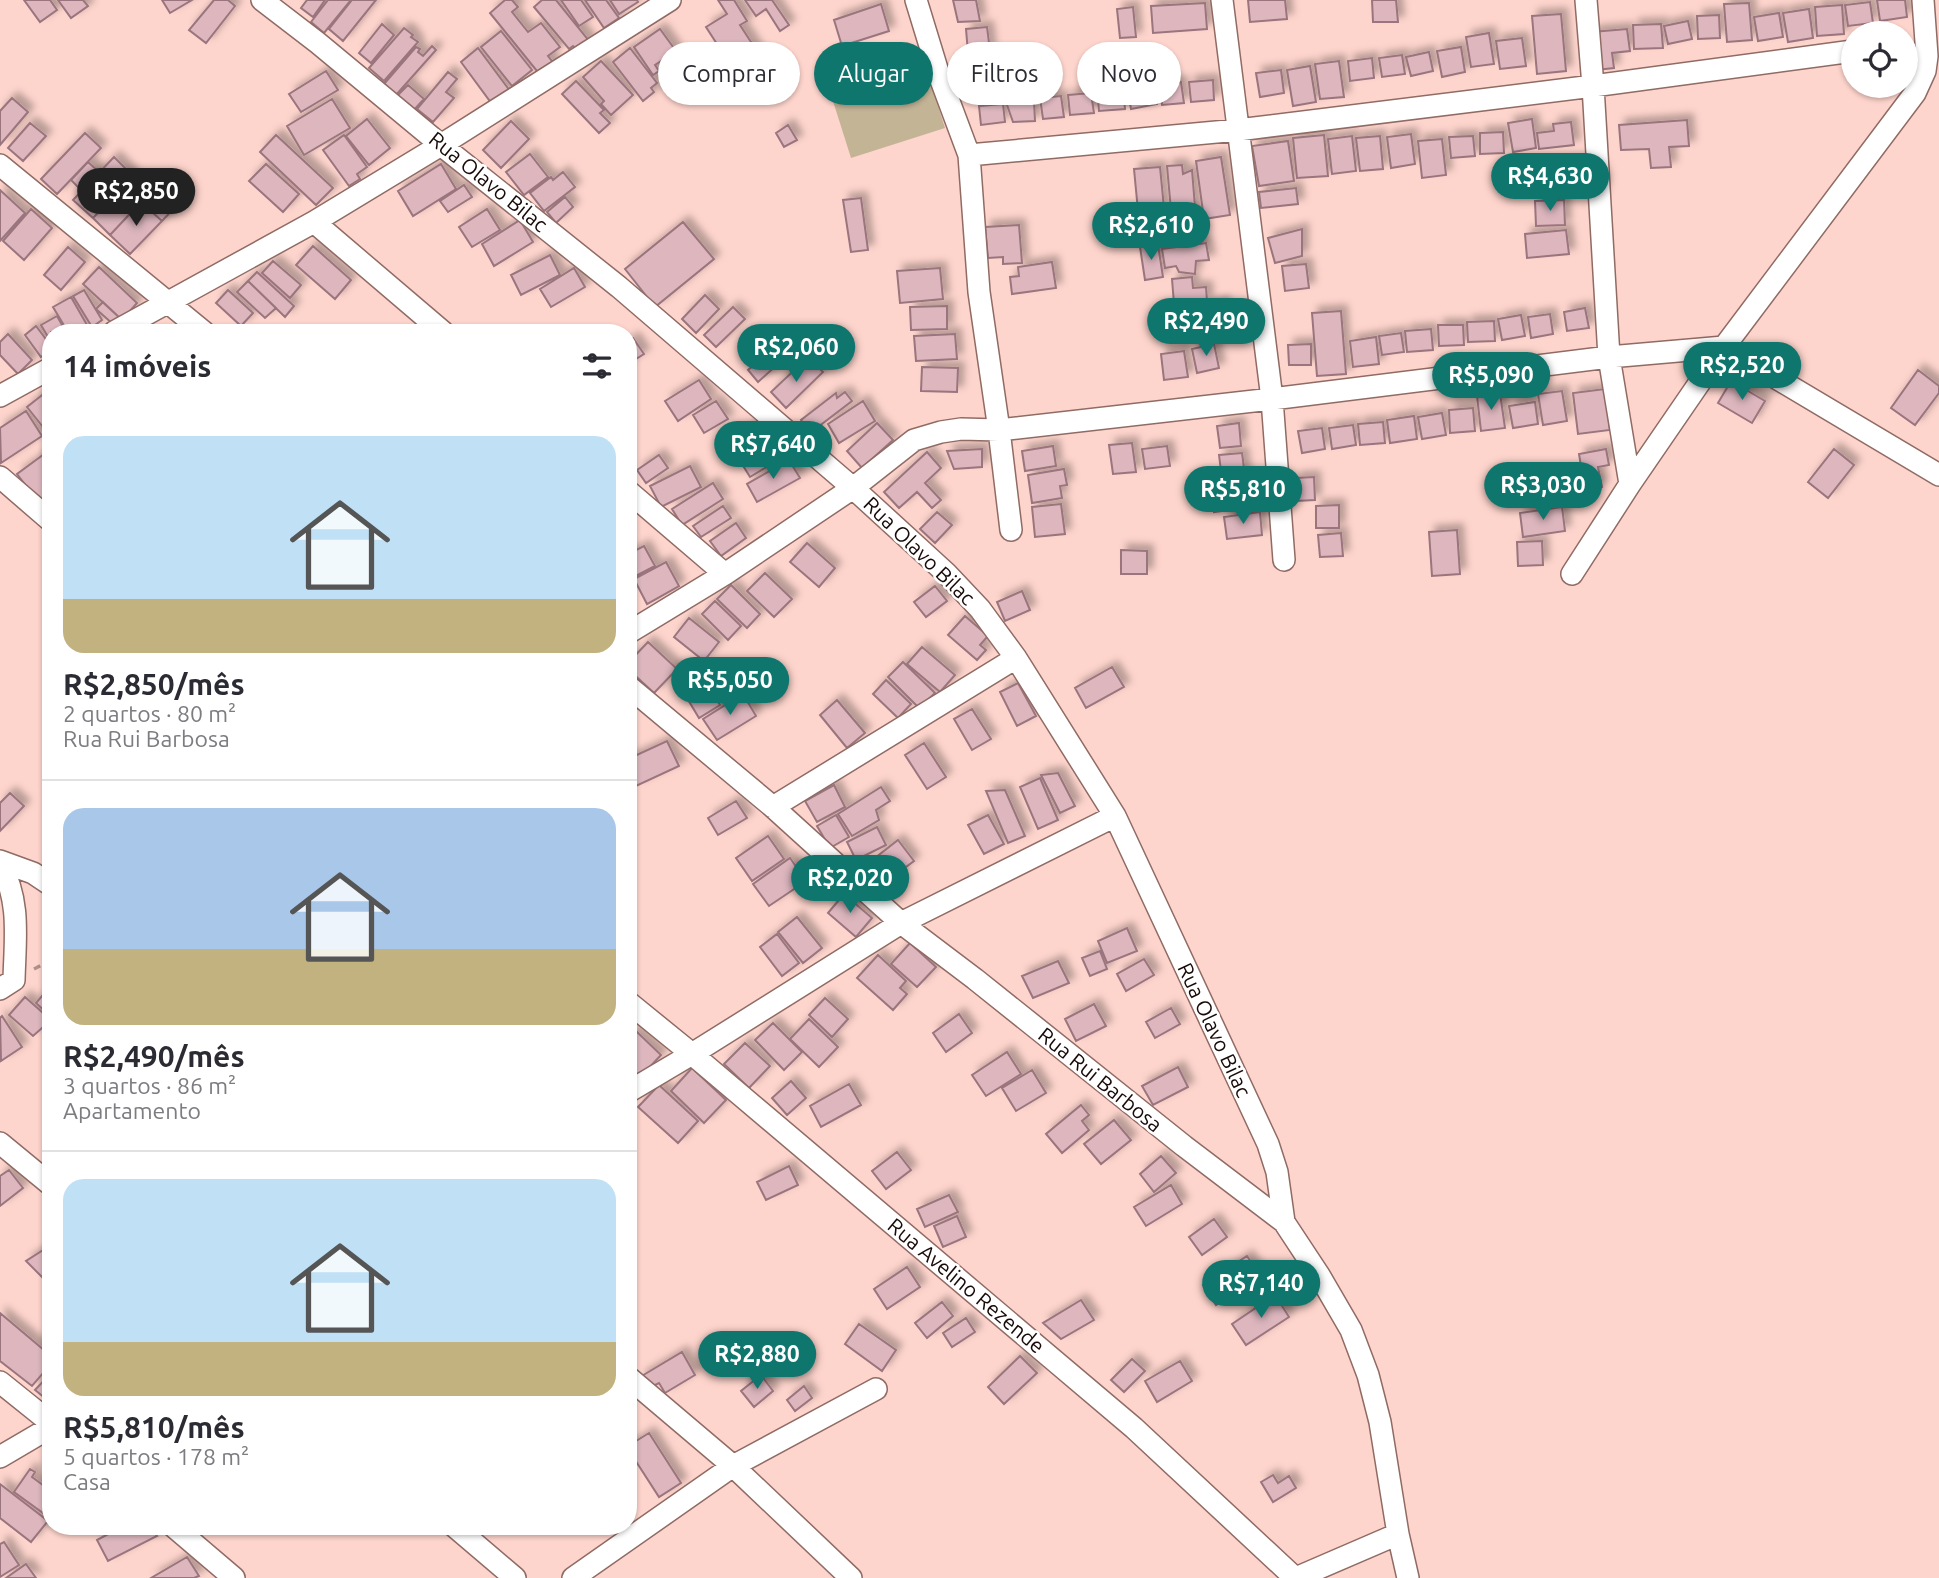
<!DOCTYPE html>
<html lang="pt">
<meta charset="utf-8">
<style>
body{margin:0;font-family:Ubuntu,sans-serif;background:#f2f2f3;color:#2b2b33;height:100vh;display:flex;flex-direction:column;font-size:26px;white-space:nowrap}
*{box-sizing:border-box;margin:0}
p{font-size:23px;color:#7c7c81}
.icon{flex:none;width:38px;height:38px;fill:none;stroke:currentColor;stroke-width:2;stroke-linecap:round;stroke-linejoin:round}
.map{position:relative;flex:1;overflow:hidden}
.drawer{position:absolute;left:42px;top:324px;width:595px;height:1211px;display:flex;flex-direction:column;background:#fff;border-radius:28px;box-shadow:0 2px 5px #0004}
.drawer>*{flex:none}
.guide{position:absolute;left:658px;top:42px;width:665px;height:63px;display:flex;gap:14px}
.buttons{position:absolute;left:1841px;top:21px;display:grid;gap:14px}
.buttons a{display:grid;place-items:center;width:77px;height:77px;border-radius:50%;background:#fff;box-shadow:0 2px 5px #0004;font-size:35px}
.price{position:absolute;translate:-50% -60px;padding:0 16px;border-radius:24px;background:#0f766e;color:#fff;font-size:23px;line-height:46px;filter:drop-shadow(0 2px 4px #0008)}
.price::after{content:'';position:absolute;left:50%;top:42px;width:21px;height:16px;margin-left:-10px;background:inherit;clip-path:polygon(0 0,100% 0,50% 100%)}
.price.current{background:#222;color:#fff}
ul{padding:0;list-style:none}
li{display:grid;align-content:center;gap:14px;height:371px;padding:0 21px}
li+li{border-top:2px solid #e1e1e2}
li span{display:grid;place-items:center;height:217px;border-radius:21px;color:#555}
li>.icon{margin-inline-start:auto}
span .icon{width:126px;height:126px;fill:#fffc;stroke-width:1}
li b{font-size:30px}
h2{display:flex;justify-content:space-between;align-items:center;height:84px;padding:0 21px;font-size:30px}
.tag{padding:0 24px;border-radius:32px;background:#fff;box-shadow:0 2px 5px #0004;font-size:24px;line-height:63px}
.tag.current{background:#0f766e;color:#fff}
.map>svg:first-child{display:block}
</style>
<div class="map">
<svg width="1939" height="1578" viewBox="0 0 1939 1578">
<defs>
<filter id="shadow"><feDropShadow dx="6" dy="-6" stdDeviation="3.5" flood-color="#0004"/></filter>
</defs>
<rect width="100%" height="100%" fill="#fed5cd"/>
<path fill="#c4b496" d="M926,68L945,128L851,158L832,98Z"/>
<path fill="#ddb6be" stroke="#9a757d" stroke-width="2" filter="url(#shadow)" d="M24,0H50L57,10L40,22Z
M58,0H83L88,6L71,18Z
M162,0H192L170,13Z
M214,0H228L235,6L206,43L189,30Z
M307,0H325L313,17L301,8Z
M328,0H351L324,33L311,22Z
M352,0H376L343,41L329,29Z
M505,0H512L518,7L512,12L528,32L541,23L560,47L548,56L555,65L541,76L490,13Z
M542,0H556L590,42L578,52L573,46L569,49L534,7Z
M561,0H581L593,17L579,26Z
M585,0H606L619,18L604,28Z
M610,0H637L638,2L619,14Z
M718,0H734L747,21L740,25L764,62L739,78L706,27L727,14Z
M745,0H772L789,25L780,31L766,9L756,16Z
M953,0H976L980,21L958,22Z
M1248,0H1285L1287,19L1250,22Z
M1372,0H1396L1398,22H1373Z
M1877,0H1905L1907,17L1880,21Z
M1870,2L1873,23L1848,26L1845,5Z
M1205,3L1207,29L1153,33L1151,6Z
M1749,3L1752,40L1727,42L1724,4Z
M881,4L889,31L842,46L834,20Z
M1842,5L1844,34L1817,36L1815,7Z
M1133,7L1136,37L1120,38L1117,9Z
M1809,9L1813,38L1788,42L1783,13Z
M1779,13L1783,37L1758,41L1754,17Z
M1561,14L1566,71L1537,74L1532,16Z
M1719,15L1720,38L1698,39L1697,16Z
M1688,21L1692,39L1668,44L1664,26Z
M382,24L394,35L371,63L359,53Z
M1661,24L1663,48L1634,49L1633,25Z
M987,27L990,51L968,53L966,29Z
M404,28L413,35L411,37L418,42L384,81L369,68Z
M660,29L676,51L655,65L659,71L653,75L634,47Z
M1627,29L1630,51L1612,53L1614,68L1596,70L1592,32Z
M501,31L532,70L512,86L481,47Z
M1489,33L1494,64L1471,67L1466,37Z
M1522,38L1526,66L1500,69L1496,41Z
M432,46L436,50L396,95L384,84L416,47L420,49L418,52L423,56Z
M1461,47L1465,72L1442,77L1437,51Z
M478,48L510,91L492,104L461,62Z
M630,48L657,83L651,88L654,92L643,101L613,62Z
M1429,52L1433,71L1411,76L1406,57Z
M1402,55L1405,74L1382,77L1379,58Z
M1372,58L1374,78L1350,81L1348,61Z
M601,61L633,95L611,115L601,104L604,101L583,77Z
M1339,61L1344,97L1320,99L1315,64Z
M1121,66L1125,109L1099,111L1095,68Z
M1310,66L1316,102L1293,106L1287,70Z
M1281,70L1284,93L1260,97L1256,73Z
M326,71L338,90L301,112L289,94Z
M448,72L457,79L446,92L454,98L433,122L417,109Z
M1213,80L1214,100L1191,102L1189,82Z
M576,81L604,110L600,113L610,123L599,133L562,94Z
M1181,82L1184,103L1162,105L1160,84Z
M1154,83L1157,104L1131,109L1127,88Z
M408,85L424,99L413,111L397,96Z
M1091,93L1094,113L1070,115L1068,95Z
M1061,96L1064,117L1043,119L1040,98Z
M12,98L28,112L0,145V111Z
M332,99L350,128L304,155L287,126Z
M1034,101L1035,121L1013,122L1006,102Z
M1003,104L1005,122L981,125L979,106Z
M367,119L390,148L369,165L346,136Z
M1532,119L1536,148L1513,152L1508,123Z
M1687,120L1689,146L1669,147L1671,167L1651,168L1649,149L1621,150L1619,125Z
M511,121L529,139L501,168L483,150Z
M1571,122L1574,145L1539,149L1537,133L1554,131L1553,124Z
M30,123L46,136L23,161L8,148Z
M788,125L797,140L784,147L776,133Z
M1503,132L1504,153L1480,154V133Z
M85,133L101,148L57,194L41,179Z
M1411,134L1415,164L1391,168L1387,137Z
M276,135L333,188L316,205L260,152Z
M344,135L367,167L357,174L360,179L349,186L323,150Z
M1324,135L1328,176L1297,178L1293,138Z
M1352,136L1356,171L1332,174L1328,139Z
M1380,136L1383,169L1360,171L1356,138Z
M1473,136L1475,156L1451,158L1449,137Z
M1442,139L1446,175L1422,178L1418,141Z
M1288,141L1294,181L1259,186L1252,146Z
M530,154L548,177L524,195L506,172Z
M114,157L133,176L93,218L73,200Z
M1221,157L1230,215L1204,219L1196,161Z
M88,162L99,172L82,191L71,180Z
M266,164L299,194L283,212L249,181Z
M441,164L456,189L413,216L398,191Z
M1182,165L1183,174L1192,170L1196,219L1172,221L1167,166Z
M1160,167L1164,208L1138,211L1134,169Z
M563,172L575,187L544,211L530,193L551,177L553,180Z
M157,185L177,205L162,221L141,202Z
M464,185L472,197L448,212L440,201Z
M124,186L141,202L110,235L93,218Z
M1296,188L1298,204L1261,208L1259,192Z
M0,190L25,213L0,241Z
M565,197L573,207L556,223L547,212Z
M861,198L868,250L851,252L843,200Z
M1564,200L1565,225L1536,226L1535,201Z
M141,202L162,221L130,254L110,235Z
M31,209L52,228L24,260L3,241Z
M487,209L500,230L472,247L459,227Z
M520,220L533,242L494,266L482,244Z
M683,222L714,259L655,307L625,269Z
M1019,225L1022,263L1003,264V257L988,258L985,227Z
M1302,229V256L1275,263L1268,238Z
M1566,230L1569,254L1527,258L1525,234Z
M1206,243L1209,260L1196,261L1195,274L1179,272L1176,266L1165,268L1162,249Z
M1158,245L1163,277L1145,280L1140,247Z
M313,246L351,280L335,299L296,265Z
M68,247L85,262L61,290L44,275Z
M550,255L560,275L521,295L511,275Z
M273,261L301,285L290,298L262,273Z
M1052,262L1056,288L1012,294L1010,277L1019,276L1018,267Z
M1306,264L1309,288L1285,291L1282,266Z
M99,267L137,303L122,320L83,284Z
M574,268L585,287L551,307L540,289Z
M940,268L943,299L900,303L897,271Z
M257,272L294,306L285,317L248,281Z
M1192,277L1193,288L1206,287L1207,301L1174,304L1172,279Z
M248,281L276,308L265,318L237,292Z
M84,290L102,320L92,327L73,296Z
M228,290L253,313L241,326L216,303Z
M705,295L719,309L696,333L682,319Z
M71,297L91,332H68L53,307Z
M103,302L120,318L114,325L96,309Z
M1223,302L1229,325L1197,332L1192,310Z
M947,306V329L911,330L910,307Z
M733,307L745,319L716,347L704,335Z
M1585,308L1589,328L1567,331L1564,312Z
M1341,311L1346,374L1317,376L1312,313Z
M1550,314L1553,334L1531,338L1528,317Z
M1521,315L1525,336L1502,340L1498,319Z
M57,316L66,332H51V342L41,325Z
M1494,321L1495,341L1468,342L1467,322Z
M1438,325H1463L1464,345L1439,346Z
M36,326L51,346V350L41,357L25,335Z
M1431,329L1433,350L1407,352L1405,331Z
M1401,333L1404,352L1382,355L1379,336Z
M8,334L32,360L18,374L0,355V342Z
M955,334L957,359L916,361L914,336Z
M1376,337L1379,364L1353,367L1350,341Z
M633,338L644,354L628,364V341Z
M779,344L788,355L758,382L748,370Z
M1214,344L1219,368L1197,373L1192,349Z
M1311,344V365H1289L1288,345Z
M1184,351L1188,377L1164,380L1161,354Z
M803,362L810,369L815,364L823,372L786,408L771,392Z
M922,367L958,368L957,392L921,391Z
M1918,370L1939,386V393L1915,425L1891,408Z
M699,380L711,399L678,421L665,401Z
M1731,381L1765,401L1752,423L1718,403Z
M51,388V437L27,407Z
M1605,389L1610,430L1578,434L1573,393Z
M1562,391L1567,421L1543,425L1538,394Z
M845,392L852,401L810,433L801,420L836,393L837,398Z
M1500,393L1505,428L1481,431L1477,396Z
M716,401L728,419L704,433L693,415Z
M863,401L875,421L839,443L828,424Z
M1535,402L1538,424L1513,428L1509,406Z
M1473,408L1475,431L1450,433L1449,410Z
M26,411L42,436L1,463L0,428Z
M1442,413L1446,435L1422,439L1418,417Z
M1414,416L1417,439L1390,443L1387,420Z
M1383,422L1385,443L1360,445L1358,424Z
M877,423L893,440L862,468L847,451Z
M1239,423L1241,446L1220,448L1217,426Z
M755,425L765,441L732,462L721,446Z
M1353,425L1356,445L1332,449L1329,428Z
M1322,428L1325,449L1302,453L1298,431Z
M1132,443L1136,472L1113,474L1109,445Z
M1053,446L1056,466L1025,471L1022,451Z
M1167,446L1170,466L1145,469L1142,449Z
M51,449V516L50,517L17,474Z
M766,449L775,462L750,477L742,464Z
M982,449V467L954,469L947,451Z
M1606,449L1609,465L1598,467L1602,487L1585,490L1579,454Z
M1834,449L1854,465L1828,498L1808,482Z
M927,452L941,468L925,483L941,500L932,508L917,492L899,508L884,492Z
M1242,453L1245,476L1222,479L1219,455Z
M659,455L668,468L646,483L637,470Z
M789,460L800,478L757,502L747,484Z
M690,466L701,487L661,507L650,486Z
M1064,469L1067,485L1060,486L1062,498L1032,503L1028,475Z
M1579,474L1583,498L1562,501L1558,477Z
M1314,477L1315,500L1296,501L1295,478Z
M1267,480L1270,504L1214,512L1210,488Z
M713,483L723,499L682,525L672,509Z
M1061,504L1065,534L1035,537L1032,507Z
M1339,505V528H1316V506Z
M723,506L731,518L701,537L693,526Z
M1562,507L1565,531L1523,537L1520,513Z
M937,512L952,525L935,543L920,529Z
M1260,512L1262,535L1227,539L1224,517Z
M736,523L746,538L721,556L710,541Z
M1457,530L1460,574L1432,576L1429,532Z
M1341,533L1343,556L1320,557L1318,535Z
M1542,541L1543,565L1518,566L1517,542Z
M807,543L835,568L819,587L790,562Z
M644,546L655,566L628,580V554Z
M1121,550L1147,551V574H1121Z
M666,562L679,586L647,604L634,579Z
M765,573L792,599L774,617L747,591Z
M731,585L760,614L747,628L717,599Z
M935,586L947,601L926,617L914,602Z
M1022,591L1030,610L1005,621L997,602Z
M715,601L741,626L728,640L702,614Z
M965,616L988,636L980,645L986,650L977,660L948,635Z
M689,618L719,642L704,661L674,637Z
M648,642L677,669L654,693L628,669V663Z
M922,647L955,675L940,692L907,664Z
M903,662L935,693L919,708L888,677Z
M1112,667L1124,687L1086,708L1075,688Z
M886,680L911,704L898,718L873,694Z
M1018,683L1036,716L1017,726L1000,692Z
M707,685L720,705L699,718L687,698Z
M743,694L756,716L717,740L703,719Z
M837,700L865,733L847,748L820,715Z
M972,709L991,739L972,750L954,719Z
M667,741L679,766L636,786L628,769V759Z
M924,743L946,777L927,789L905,755Z
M1058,773L1075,806L1060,813L1041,775Z
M1040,778L1058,820L1038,829L1020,787Z
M834,785L845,807L817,822L805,801Z
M881,787L890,801L876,810L879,820L852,836L838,814Z
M1005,790L1025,836L1008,843L986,791Z
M10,793L24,806L0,831V803Z
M736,801L747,818L718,835L708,818Z
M836,815L849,837L830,848L817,826Z
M988,815L1004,844L984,854L968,825Z
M877,827L886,845L856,860L847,842Z
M768,836L784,859L752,881L736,858Z
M898,840L914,861L891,878L875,858Z
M790,858L806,881L769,906L753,884Z
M844,894L872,918L856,937L828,913Z
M797,917L822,948L803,963L778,932Z
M1127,928L1137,951L1107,963L1098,941Z
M777,934L799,963L782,976L760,947Z
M910,943L936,967L917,987L891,964Z
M1100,951L1107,969L1090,976L1082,958Z
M878,955L906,981L900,988L907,994L893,1010L857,978Z
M1144,959L1154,975L1126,991L1117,974Z
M1058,961L1069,983L1033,998L1022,976Z
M48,989L51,991V1017L36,1003Z
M25,997L51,1020L33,1036L9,1015Z
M825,998L848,1019L832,1037L809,1015Z
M1094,1004L1106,1026L1076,1041L1065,1019Z
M1171,1008L1180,1024L1155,1038L1146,1022Z
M959,1014L972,1033L946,1052L933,1033Z
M2,1016L22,1047L1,1061L0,1018Z
M809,1019L838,1047L819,1067L790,1039Z
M773,1023L802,1052L784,1070L755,1040Z
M636,1031L661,1055L633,1085L628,1080V1039Z
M745,1043L770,1066L749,1088L724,1064Z
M1007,1052L1021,1074L986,1096L972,1075Z
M1178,1067L1188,1087L1153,1105L1142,1086Z
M692,1068L726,1100L704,1123L671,1091Z
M1032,1070L1046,1093L1016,1111L1002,1088Z
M791,1081L806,1098L787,1115L772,1098Z
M849,1084L861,1105L821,1127L810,1106Z
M659,1085L698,1121L678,1143L638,1107Z
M1081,1105L1089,1115L1082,1121L1089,1130L1062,1153L1046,1134Z
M1114,1120L1131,1140L1101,1164L1084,1144Z
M897,1152L911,1170L886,1189L872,1171Z
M1161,1156L1176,1173L1154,1192L1140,1174Z
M789,1166L798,1185L766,1200L757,1182Z
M9,1170L23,1188L0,1206V1176Z
M1171,1185L1182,1204L1146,1226L1134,1207Z
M949,1195L958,1212L925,1227L917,1209Z
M957,1216L966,1237L943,1247L934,1226Z
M1214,1219L1227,1237L1202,1255L1189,1237Z
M51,1245V1278L46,1281L26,1261Z
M1247,1256L1260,1275L1216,1305L1203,1285Z
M907,1267L920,1287L887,1309L874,1289Z
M1275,1295L1289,1317L1246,1345L1232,1324Z
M1081,1300L1094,1320L1061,1339L1043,1323Z
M942,1302L953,1316L927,1338L915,1323Z
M0,1313L51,1356V1364L32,1386L0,1361Z
M966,1318L975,1332L952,1347L943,1333Z
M859,1324L896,1350L882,1371L845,1344Z
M682,1352L695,1375L665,1393L659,1383L647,1389L640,1377Z
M1020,1356L1037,1373L1004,1404L988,1387Z
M1132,1359L1145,1371L1124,1392L1111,1380Z
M1180,1361L1192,1381L1157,1402L1145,1381Z
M50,1374L51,1375V1403L35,1390Z
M761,1375L773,1391L754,1407L741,1391Z
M804,1386L812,1398L795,1411L787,1400Z
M649,1433L681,1483L659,1497L628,1449V1446Z
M30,1469L35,1472L32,1477L51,1491V1502L43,1513L14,1492Z
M1273,1475L1278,1483L1289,1476L1296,1488L1273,1502L1261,1482Z
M0,1484L48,1521L31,1542L0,1518Z
M123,1526H148L157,1536L108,1561L97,1540Z
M4,1542L19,1565L0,1577V1544Z
M187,1557L199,1576L194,1578H151Z
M26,1564L36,1578H6Z"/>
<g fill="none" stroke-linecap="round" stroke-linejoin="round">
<g stroke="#8f6b64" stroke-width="24">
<path id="minor" d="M262,0L318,43L441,145L619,287L853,488L946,573L980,609L1016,658L1115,816L1268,1144L1277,1172L1284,1222
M916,0L938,72L969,155L979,292L999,430L1011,530
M1222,0L1272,399L1284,560
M1586,0L1593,86L1609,357L1630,484
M969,155L1238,130L1593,86L1853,51
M0,165L204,332
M314,222L443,332
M114,332L314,222L441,145L670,0
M0,396L51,368
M0,477L51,521
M628,491L725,574
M1572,574L1630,484L1724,347L1915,93L1925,71L1927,56L1923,0
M628,633L725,574L853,488L914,440L941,432L961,429L999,430L1272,399L1609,357L1724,347L1939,475
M628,686L773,807L901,923L975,979L1184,1146L1284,1222L1319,1275L1351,1330L1368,1375L1380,1422L1398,1534L1408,1578
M773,807L1016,658
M0,861L33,873L51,885
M0,863C21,902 15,938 14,980L0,989
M628,1002L692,1054L1134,1428L1295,1578
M628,1092L692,1054L901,923L1115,816
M0,1143L51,1185
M628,1377L733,1466L876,1389
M0,1382L51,1423
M0,1457L51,1427
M173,1526L234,1578
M454,1526L515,1578
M573,1578L733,1466L851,1578
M1296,1578L1398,1534"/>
</g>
<path stroke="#b0918b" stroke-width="3.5" stroke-dasharray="7 3.5" stroke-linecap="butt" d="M34,969L51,960"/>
<use href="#minor" stroke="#fff" stroke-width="21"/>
</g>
<g text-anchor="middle" stroke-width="5" stroke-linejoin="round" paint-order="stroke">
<g font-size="21" fill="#170a08" stroke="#fff">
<text transform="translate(488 182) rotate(39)" y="7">Rua Olavo Bilac</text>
<text transform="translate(919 551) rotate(44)" y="7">Rua Olavo Bilac</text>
<text transform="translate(1214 1030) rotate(65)" y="7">Rua Olavo Bilac</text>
<text transform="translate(1100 1080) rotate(39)" y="7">Rua Rui Barbosa</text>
<text transform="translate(966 1286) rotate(40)" y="7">Rua Avelino Rezende</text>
</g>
</g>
</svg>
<div class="buttons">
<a><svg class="icon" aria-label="locate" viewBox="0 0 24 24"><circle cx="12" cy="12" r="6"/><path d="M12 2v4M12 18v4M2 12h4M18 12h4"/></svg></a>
</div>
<b class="price" style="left:1550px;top:213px">R$4,630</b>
<b class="price current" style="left:136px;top:228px">R$2,850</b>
<b class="price" style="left:1151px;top:262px">R$2,610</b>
<b class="price" style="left:1206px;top:358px">R$2,490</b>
<b class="price" style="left:796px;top:384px">R$2,060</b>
<b class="price" style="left:1742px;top:402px">R$2,520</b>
<b class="price" style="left:1491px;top:412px">R$5,090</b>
<b class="price" style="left:773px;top:481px">R$7,640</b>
<b class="price" style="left:1543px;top:522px">R$3,030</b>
<b class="price" style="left:1243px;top:526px">R$5,810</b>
<b class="price" style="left:730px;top:717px">R$5,050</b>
<b class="price" style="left:850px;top:915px">R$2,020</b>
<b class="price" style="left:1261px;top:1320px">R$7,140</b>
<b class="price" style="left:757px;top:1391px">R$2,880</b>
<div class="guide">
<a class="tag">Comprar</a>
<a class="tag current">Alugar</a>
<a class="tag">Filtros</a>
<a class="tag">Novo</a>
</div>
<section class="drawer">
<h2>14 imóveis<svg class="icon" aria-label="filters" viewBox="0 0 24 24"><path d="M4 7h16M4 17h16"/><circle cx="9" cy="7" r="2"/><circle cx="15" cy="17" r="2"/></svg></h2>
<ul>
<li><span style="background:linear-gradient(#bfe0f5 75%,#c2b280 0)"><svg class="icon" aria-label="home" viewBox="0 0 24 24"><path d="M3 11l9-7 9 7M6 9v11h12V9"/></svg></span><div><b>R$2,850/mês</b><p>2 quartos · 80 m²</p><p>Rua Rui Barbosa</p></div></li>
<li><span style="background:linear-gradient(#a9c7e8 65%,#c2b280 0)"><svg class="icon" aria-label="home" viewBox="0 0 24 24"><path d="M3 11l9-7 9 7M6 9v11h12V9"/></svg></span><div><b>R$2,490/mês</b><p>3 quartos · 86 m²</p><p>Apartamento</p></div></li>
<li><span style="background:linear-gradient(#bfe0f5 75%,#c2b280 0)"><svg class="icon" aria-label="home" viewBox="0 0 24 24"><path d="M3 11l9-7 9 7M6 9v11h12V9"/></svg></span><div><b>R$5,810/mês</b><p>5 quartos · 178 m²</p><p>Casa</p></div></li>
</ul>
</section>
</div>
